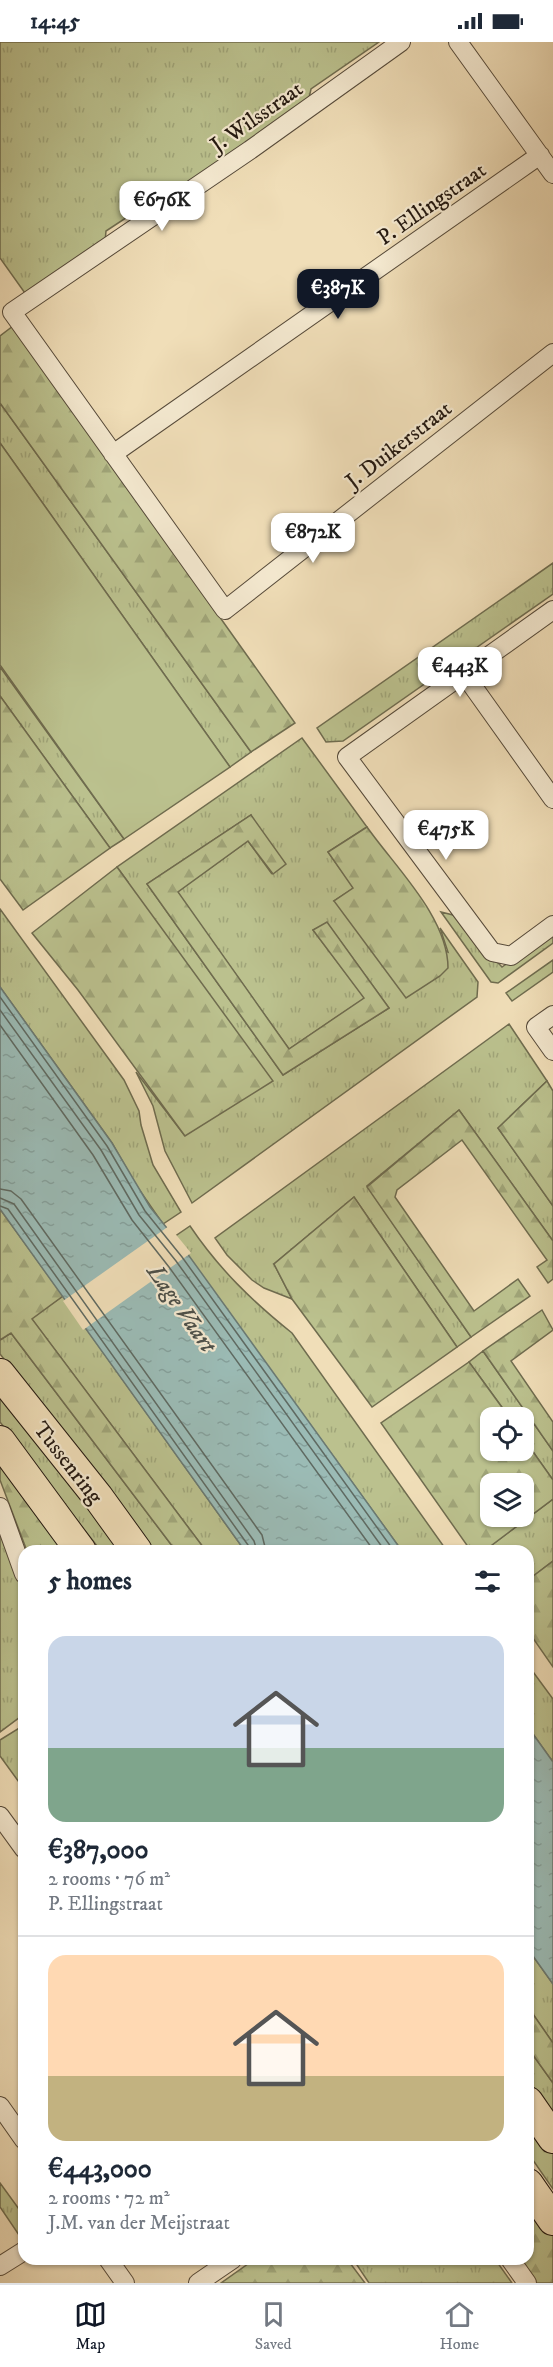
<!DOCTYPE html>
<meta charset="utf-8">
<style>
body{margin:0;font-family:"IM FELL DW Pica",serif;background:#f2f2f3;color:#1f2937;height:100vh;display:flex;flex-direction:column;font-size:22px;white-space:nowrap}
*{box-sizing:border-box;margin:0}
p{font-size:20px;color:#747a83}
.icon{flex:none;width:33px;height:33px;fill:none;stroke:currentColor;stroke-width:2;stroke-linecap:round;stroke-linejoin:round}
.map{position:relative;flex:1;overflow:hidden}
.side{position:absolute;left:18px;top:1503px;width:516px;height:720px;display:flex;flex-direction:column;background:#fff;border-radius:18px;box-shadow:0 2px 4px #0004}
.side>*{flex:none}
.tools{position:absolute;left:480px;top:1365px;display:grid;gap:12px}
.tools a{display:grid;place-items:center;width:54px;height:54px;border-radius:12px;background:#fff;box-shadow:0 2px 4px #0004;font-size:30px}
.price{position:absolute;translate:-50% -51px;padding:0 14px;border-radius:12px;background:#fff;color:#222;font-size:20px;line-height:39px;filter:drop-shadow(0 2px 3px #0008)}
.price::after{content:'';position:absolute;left:50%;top:36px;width:18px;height:14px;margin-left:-9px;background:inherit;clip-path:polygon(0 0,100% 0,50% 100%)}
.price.selected{background:#111827;color:#fff}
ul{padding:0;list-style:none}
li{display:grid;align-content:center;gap:12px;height:318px;padding:0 30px}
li+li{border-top:2px solid #e0e1e3}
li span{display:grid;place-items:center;height:186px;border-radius:18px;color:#555}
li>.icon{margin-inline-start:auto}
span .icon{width:108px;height:108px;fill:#fffc;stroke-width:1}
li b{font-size:26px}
h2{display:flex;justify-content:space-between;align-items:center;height:72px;padding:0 30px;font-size:26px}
.status{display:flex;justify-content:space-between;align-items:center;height:42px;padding:0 30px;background:#fff;direction:ltr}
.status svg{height:16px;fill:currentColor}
.tabs{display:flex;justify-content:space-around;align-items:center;height:84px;border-top:2px solid #e0e1e3;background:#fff;font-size:16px;color:#747a83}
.tabs a{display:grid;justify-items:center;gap:3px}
.tabs .selected{color:#111827}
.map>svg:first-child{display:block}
</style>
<div class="status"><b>14:45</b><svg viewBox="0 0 49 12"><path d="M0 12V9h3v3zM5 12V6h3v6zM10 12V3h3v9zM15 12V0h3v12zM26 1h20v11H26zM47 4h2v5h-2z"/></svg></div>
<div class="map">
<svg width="553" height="2241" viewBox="0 0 553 2241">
<defs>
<pattern id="grass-tufts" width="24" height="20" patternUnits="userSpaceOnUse" patternTransform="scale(1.5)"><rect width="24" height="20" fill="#bbc18e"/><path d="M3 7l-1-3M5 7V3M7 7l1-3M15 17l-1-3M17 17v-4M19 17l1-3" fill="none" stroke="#a0a579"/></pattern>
<pattern id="forest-firs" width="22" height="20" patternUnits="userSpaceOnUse" patternTransform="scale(1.5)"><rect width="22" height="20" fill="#bbc18e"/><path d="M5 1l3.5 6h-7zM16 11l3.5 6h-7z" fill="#a0a579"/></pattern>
<pattern id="water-ripples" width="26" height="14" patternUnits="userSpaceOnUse" patternTransform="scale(1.5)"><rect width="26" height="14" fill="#9bbbb5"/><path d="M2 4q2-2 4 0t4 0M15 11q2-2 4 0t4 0" fill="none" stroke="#85a09b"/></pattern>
</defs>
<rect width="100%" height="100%" fill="#f0deb8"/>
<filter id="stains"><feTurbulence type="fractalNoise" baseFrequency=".00333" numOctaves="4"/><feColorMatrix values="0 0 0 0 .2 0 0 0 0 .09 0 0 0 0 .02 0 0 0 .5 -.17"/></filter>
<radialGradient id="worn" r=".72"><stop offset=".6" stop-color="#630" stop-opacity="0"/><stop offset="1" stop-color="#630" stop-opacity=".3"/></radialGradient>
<path fill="url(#grass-tufts)" stroke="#6f6c4f" stroke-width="1.5" fill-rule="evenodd" d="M0,0H379L311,47L309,56L166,157L156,156L106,189L105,200L27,254L0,216Z
M0,361L251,710L230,725L0,401Z
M553,521V552L343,699L326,700L317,686Z
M0,625L124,797L110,806L0,654Z
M302,696L367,785L328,810L354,846L334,859L448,910L440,886L478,940L477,955L192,1161L165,1109L153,1064L136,1030L185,1094L128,840L117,825ZM251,773L272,832L248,799L177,850L289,1007L365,956L313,888L327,881L389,966L283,1033L147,842Z
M0,867L124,1038L139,1069L141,1083L153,1123L181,1170L163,1182L136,1143L112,1101L0,945Z
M441,870L453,873L502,925L553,889V901L498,941L491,940Z
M553,918V930L512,959L506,951Z
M509,982L547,1039L498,1086L553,1164V1199L459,1068L367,1144L471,1295L457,1305L354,1155L274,1222L292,1257L264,1246L252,1238L227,1213L215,1196Z
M190,1184C219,1227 252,1259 292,1291L447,1509H402L174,1195Z
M63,1254L245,1509H206L31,1276Z
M11,1291L176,1509H154L82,1414L0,1312V1298Z
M483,1309L553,1409V1438L524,1397V1376L509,1375L469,1320Z
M0,1347L125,1509H101L0,1380Z
M553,1457V1519L528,1538V1509H484Z
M0,1490L24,1550V1672L0,1690Z
M528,1623L553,1657V1720L528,1685Z
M24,1683V1747L0,1714V1698Z
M528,1907L553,1942V2001L528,1965Z
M528,2006L553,2041V2073L528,2038Z
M528,2075L553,2111V2147L528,2111Z
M0,2141L24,2174L23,2199L0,2165Z
M353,2217H495L512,2241H369Z"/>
<path fill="url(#forest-firs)" stroke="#6f6c4f" stroke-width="1.5" fill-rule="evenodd" d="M13,284L295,681L251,710L0,361V294Z
M0,654L110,806L23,868L0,837Z
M251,773L286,822L273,832L248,799L178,850L289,1007L364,956L313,888L327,880L389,966L283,1033L147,842Z
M367,785C395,825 448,875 448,926L440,934L406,956L334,859L353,846L328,810Z
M117,825L273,1039L185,1094L78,948L32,891Z
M547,1039L553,1049V1164L498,1086Z
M459,1068L553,1199V1237L548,1241L537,1225L547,1218L462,1098L397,1148L395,1155L474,1269L518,1237L530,1254L471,1295L367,1145Z
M354,1155L457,1305L372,1365L292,1257L274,1222Z
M0,1167L63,1254L32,1277L206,1509H176L11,1291L0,1298Z
M542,1268L553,1288L511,1319L553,1380V1409L483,1309Z
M469,1320L509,1375L490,1376V1408H524V1397L553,1438V1457L484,1509H471L381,1381ZM490,1442H524V1474H490Z
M0,1420L69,1509H27L0,1438Z
M553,1519V1625L528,1589V1538Z
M528,1965L553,2001V2041L528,2006Z
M528,2156L553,2192V2241H534L517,2217H528Z
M255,2217H347L365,2241H221Z"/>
<path fill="#bbc18e" stroke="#6f6c4f" stroke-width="1.5" d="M0,401L230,725L124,797L0,623Z"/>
<path fill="url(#water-ripples)" stroke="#6b7a73" stroke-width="1.5" d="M0,945L112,1101L150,1165L187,1211L402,1509H245L0,1167Z
M528,1685L553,1720V1942L528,1907Z"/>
<path fill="#f0deb8" d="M169,1184L191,1211L83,1288L63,1259Z"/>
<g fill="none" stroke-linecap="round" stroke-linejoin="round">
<path stroke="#5f6a62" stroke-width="1.5" d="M0,955L107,1104L145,1169L182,1215L394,1509
M0,968L101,1108L139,1173L176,1219L385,1509
M0,983L93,1113L132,1178L169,1225L374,1509
M0,1147L11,1149L21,1157L262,1493L266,1509
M0,1156L14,1162L254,1499L257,1509
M0,1164L8,1167L248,1503L250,1509"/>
<g stroke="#564a3a" stroke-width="20">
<path id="minor" d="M401,0L250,108L12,270L225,568L553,311
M458,0L553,132
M113,412L540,113
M553,568L347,715L492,910L511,914L553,883
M464,632L553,757
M553,973L536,985L553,1009
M0,1465L24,1532
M0,1774L24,1807
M0,2064L24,2098
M108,2217L125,2241
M510,2217L527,2241
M0,2224L24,2209
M198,2241L233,2217"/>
</g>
<g stroke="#231810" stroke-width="32">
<path id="trunk" d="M0,1332L98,1455L137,1509
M0,1399L81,1509
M528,2060L553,2096
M528,2142L553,2178"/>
</g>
<use href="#minor" stroke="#f5ead1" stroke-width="18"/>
<use href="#trunk" stroke="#f0deb8" stroke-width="30"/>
</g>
<g text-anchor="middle" stroke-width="4.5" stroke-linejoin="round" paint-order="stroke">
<g font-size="22" fill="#231810" stroke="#f5ead1">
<text transform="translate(256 74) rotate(-35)" y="8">J. Wilsstraat</text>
<text transform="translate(431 161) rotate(-35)" y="8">P. Ellingstraat</text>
<text transform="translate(398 402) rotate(-38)" y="8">J. Duikerstraat</text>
<text transform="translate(69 1420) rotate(52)" y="8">Tussenring</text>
</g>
<g font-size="24" font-style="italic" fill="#4d514a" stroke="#f5ead1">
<text transform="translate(182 1266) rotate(55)" y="8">Lage Vaart</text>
</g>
</g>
<rect width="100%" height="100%" filter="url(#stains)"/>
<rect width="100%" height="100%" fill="url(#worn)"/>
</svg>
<div class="tools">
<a><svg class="icon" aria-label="locate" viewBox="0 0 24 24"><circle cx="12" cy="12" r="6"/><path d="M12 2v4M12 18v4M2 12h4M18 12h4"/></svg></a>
<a><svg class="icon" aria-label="layers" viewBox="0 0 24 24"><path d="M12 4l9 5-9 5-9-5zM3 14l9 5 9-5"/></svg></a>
</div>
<b class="price" style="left:162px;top:190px">€676K</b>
<b class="price selected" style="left:338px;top:278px">€387K</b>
<b class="price" style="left:313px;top:522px">€872K</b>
<b class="price" style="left:460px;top:656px">€443K</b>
<b class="price" style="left:446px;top:819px">€475K</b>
<section class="side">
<h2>5 homes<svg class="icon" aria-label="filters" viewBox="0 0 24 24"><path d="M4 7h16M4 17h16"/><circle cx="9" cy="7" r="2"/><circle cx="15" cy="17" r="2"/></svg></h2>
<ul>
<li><span style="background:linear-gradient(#c9d6e8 60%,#7fa58c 0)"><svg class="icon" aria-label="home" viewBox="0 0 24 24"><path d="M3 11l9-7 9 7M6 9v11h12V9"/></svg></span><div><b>€387,000</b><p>2 rooms · 76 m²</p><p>P. Ellingstraat</p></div></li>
<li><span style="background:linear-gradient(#ffd9b3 65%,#c2b280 0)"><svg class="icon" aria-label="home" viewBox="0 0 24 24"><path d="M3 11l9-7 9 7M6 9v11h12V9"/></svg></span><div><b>€443,000</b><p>2 rooms · 72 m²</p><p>J.M. van der Meijstraat</p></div></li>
</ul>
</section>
</div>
<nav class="tabs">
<a class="selected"><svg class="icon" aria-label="map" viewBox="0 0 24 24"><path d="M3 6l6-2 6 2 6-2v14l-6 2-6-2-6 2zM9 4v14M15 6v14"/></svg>Map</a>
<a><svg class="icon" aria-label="saved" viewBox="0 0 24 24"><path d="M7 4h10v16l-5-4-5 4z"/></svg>Saved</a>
<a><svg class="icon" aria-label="home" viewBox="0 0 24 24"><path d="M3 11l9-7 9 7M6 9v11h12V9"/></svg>Home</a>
</nav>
